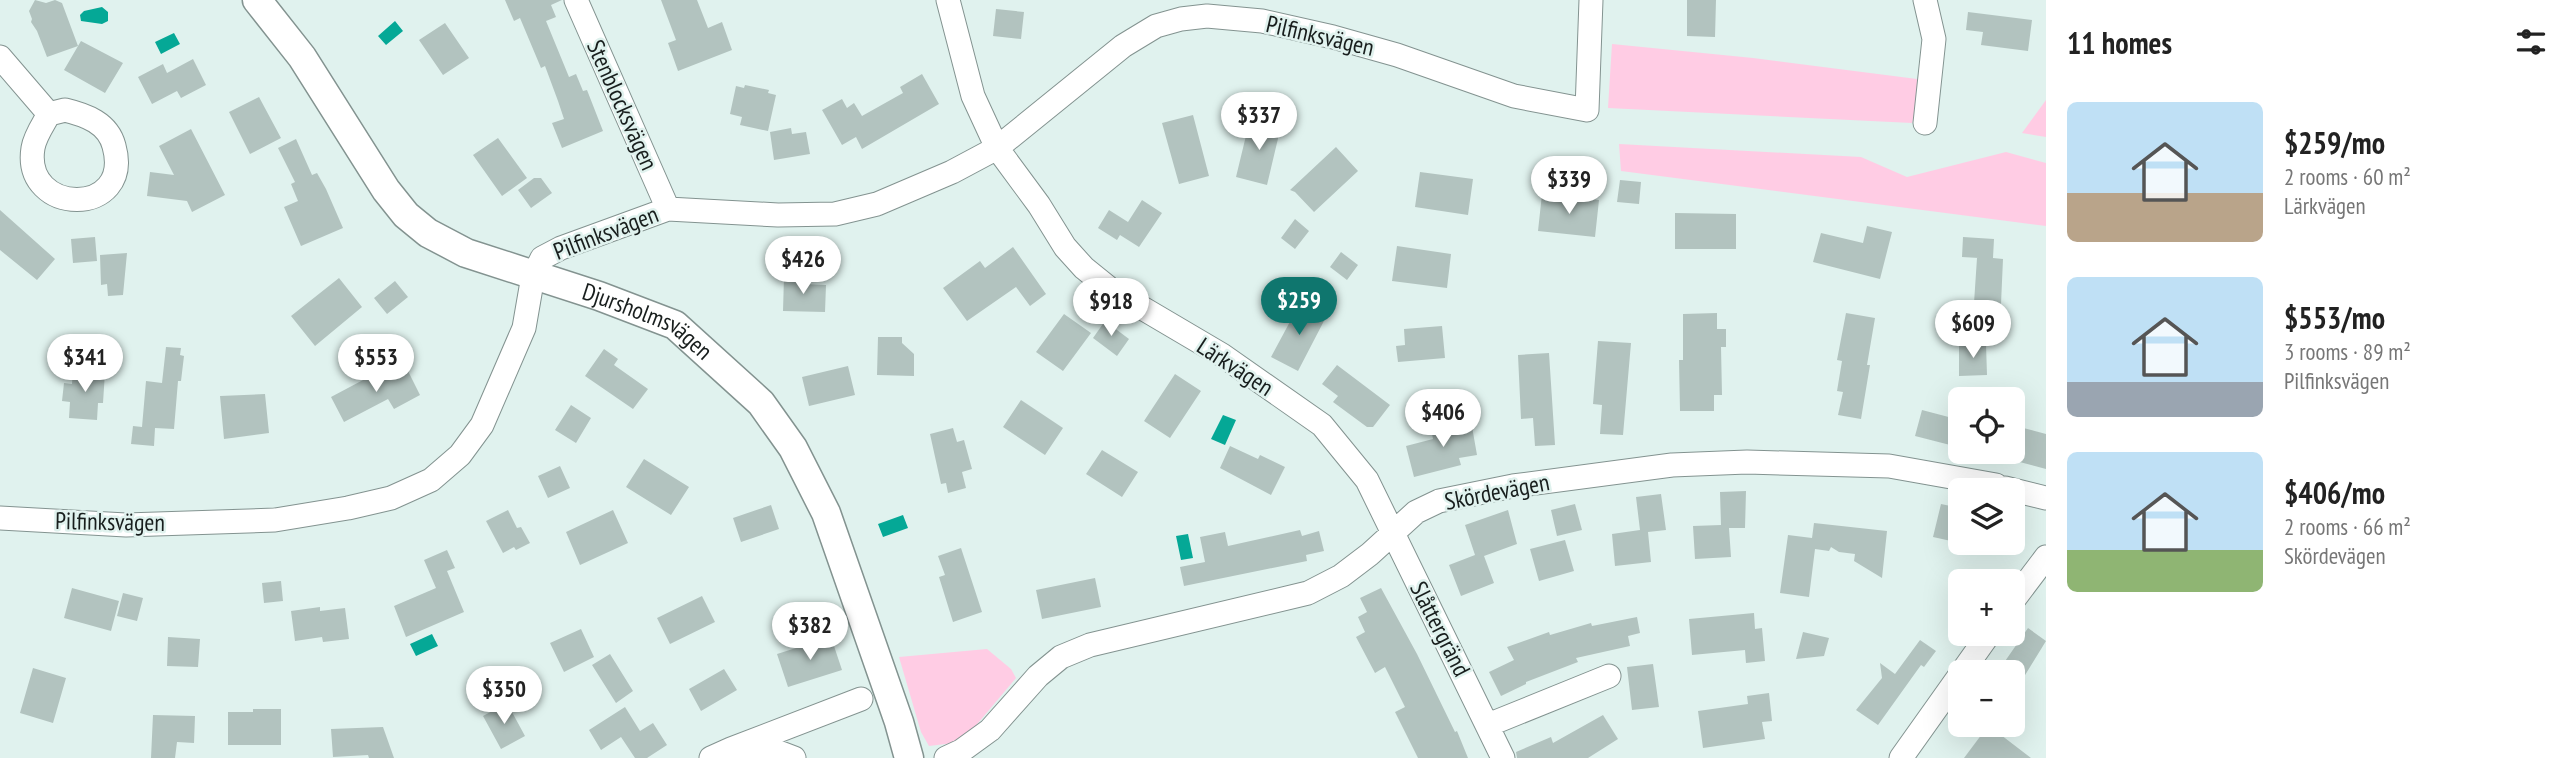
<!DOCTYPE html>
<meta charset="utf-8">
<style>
body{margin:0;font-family:"PT Sans Narrow",sans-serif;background:#f2f2f2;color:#222;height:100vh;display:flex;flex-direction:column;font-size:26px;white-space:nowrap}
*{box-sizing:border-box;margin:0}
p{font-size:23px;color:#767676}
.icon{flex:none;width:38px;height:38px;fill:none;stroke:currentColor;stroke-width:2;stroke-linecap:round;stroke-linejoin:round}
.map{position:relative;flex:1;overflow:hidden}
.sheet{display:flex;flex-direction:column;background:#fff;width:525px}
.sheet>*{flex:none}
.controls{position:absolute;left:1948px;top:387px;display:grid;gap:14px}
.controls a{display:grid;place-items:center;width:77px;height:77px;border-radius:10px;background:#fff;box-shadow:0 7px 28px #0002;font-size:35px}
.price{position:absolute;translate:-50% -60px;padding:0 16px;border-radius:24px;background:#fff;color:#222;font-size:23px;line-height:46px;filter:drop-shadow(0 2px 4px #0008)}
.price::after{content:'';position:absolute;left:50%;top:42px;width:21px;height:16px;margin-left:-10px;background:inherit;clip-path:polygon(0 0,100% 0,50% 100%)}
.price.selected{background:#0f766e;color:#fff}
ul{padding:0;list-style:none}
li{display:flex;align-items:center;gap:21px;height:175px;padding:0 21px}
li span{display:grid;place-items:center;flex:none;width:196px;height:140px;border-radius:10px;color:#555}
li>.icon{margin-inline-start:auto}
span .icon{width:84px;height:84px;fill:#fffc;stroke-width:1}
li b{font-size:30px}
h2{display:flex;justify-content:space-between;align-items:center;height:84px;padding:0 21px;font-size:30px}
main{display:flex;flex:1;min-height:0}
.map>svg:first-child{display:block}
</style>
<main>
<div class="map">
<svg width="2046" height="758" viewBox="0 0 2046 758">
<rect width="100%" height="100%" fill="#e0f2ee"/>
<path fill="#ffcce4" d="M1612,44L1753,58L1917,79V105L1912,123L1608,108Z
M2046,100V137L2022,133Z
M1619,144L1861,157L1907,177L2006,152L2046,163V226L1621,171Z
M987,649L1011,669L1016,678L973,729L954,743L929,746L921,732L899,657Z"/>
<path fill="#05a896" d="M102,7L108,12V21L102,24L81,21L80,15L84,11Z
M395,21L403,31L386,45L378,36Z
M174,33L180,44L161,54L155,42Z
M1223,415L1236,420L1225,445L1211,439Z
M903,515L908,528L883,537L878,524Z
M1188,534L1193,558L1181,560L1176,536Z
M432,634L438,646L416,656L410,644Z"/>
<path fill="#b2c3bf" d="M35,0L46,3L55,0L62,3L78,46L81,41L123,63L105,93L64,70L78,46L47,57L37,31L31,22L32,19L29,11Z
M505,0H562L551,5L556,17L546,21L569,77L576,74L583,91L587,90L603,131L562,148L552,123L564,119L558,101L545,66L541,68L520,18L514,21Z
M661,0H697L708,28L722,22L732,50L678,71L668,43L676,40Z
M1687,0H1716L1715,37L1687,36Z
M996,9L1024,12L1021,39L993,36Z
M1968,12L2032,20L2028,51L1981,45L1983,32L1966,30Z
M445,23L469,58L443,75L419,40Z
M193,59L206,85L181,98L177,91L152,104L138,77L163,64L167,73Z
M922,74L939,104L862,149L856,137L842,145L822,110L842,99L847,108L854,103L862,116L903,93L900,87Z
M745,85L769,90L768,93L776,95L768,131L740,125L742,117L730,114L736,86L744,88Z
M259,97L281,138L250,154L229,112Z
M1193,115L1209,176L1179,184L1162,123Z
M1250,119L1281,126L1267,185L1236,177Z
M791,128L792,134L806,132L810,154L774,160L770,132Z
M191,129L225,195L192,212L187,201L147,196L150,172L174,175L159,146Z
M498,138L527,178L502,196L473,155Z
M296,139L312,175L317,173L326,189L343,228L301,246L284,207L298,201L291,184L295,182L278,148Z
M1336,147L1358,171L1314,212L1295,192L1290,190Z
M1420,172L1473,179L1468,215L1415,207Z
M534,178H541L552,193L531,208L518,190Z
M1620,180L1641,182L1639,204L1617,202Z
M1542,194L1599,200L1595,237L1538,231Z
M1142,200L1162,213L1139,247L1120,235L1117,240L1098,228L1109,210L1128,222Z
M0,210L55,259L37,280L0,250Z
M1675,213L1736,214V249H1675Z
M1295,219L1309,231L1295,249L1281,238Z
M1867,226L1892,232L1880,279L1813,262L1821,233L1863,243Z
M95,237L97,261L73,263L71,239Z
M1963,237L1994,239L1993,258L2003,259L2001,304L1974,303L1977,258H1979L1962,257Z
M1397,246L1451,254L1447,288L1392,281Z
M1013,247L1046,294L1030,306L1016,287L967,321L943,288L980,261L985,268Z
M1341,252L1358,265L1347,280L1330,267Z
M127,253L123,295L108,296L107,284L101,285L100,255Z
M784,277L802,278V284L826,285L825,312L783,311Z
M339,278L362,307L315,346L291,316Z
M395,281L408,297L387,314L374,298Z
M1300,303L1326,317L1298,371L1271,357Z
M1717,313V329H1726V347H1721L1722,395H1714V411H1680L1679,360H1683V314Z
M1846,313L1875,318L1867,365H1870L1861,419L1838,415L1843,392L1837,391L1842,361L1837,360Z
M1064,314L1091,333L1063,371L1036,352Z
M1105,321L1129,339L1117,356L1093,338Z
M1442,326L1445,358L1398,362L1396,346L1405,345L1404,329Z
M878,337H902V343L914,354V376L877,375Z
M1598,341L1631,343L1623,435L1600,434L1602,405L1593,404Z
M1986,344L1987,375L1959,376V345Z
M166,347L181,348L180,355L184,356L181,381H178L174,429L155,428L154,446L131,444L133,426L142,427L146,381L162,383Z
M604,349L618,359L614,365L648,389L633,409L585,376Z
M1549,353L1555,445L1535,446L1533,418L1521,419L1518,355Z
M1337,365L1390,405L1373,427H1367L1333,402L1338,396L1322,384Z
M848,366L855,395L809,406L802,377Z
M406,367L420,395L394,409L388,399L344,422L331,397L380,371L384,379Z
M73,369L105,372L103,403H98L97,420L69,418L70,402L62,401L64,383L72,384Z
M1175,374L1201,391L1170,438L1144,421Z
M265,394L269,433L224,439L220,396Z
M1021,400L1063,428L1045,455L1003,427Z
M571,405L591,418L576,443L555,430Z
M1922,410L1960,420L1958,447L1915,436Z
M1471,421L1477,455L1459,458L1461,465L1414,477L1406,446L1433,439L1431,428Z
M2012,425L2046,434V469L2012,460Z
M953,428L957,442L964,440L972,469L962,472L966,488L948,493L946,483L941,484L930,434Z
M1230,446L1258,459L1260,455L1285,467L1271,495L1220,468Z
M1102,450L1138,472L1122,497L1086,474Z
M644,459L689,487L671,515L626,487Z
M560,466L570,488L548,498L538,476Z
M1746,491L1745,528H1729L1731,557L1695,559L1693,526L1721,525L1720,492Z
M1661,494L1666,530L1648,532L1651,562L1615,566L1612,534L1640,530L1636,497Z
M1575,504L1582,530L1557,536L1551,510Z
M1941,504L1960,508V543L1933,537Z
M771,505L779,529L741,542L733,518Z
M508,510L517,528L521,527L530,543L516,550L514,547L503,553L486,521Z
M613,510L628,543L580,565L566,532Z
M1508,510L1517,544L1484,556L1494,583L1461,596L1449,565L1475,555L1465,525Z
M1814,523L1887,531L1882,578L1854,561L1855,554L1839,552L1831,547L1829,551L1815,549L1809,597L1780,593L1788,535L1812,538Z
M1300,530L1302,536L1319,531L1324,551L1306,555L1307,561L1184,586L1180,567L1205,562L1200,537L1225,532L1228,546Z
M1565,540L1574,571L1539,581L1530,549Z
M961,548L982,612L953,622L939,577L945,575L938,556Z
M447,550L455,568L447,571L464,612L406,637L394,606L436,588L424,560Z
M1095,578L1101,607L1042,619L1036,590Z
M281,581L283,601L264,603L262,583Z
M72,588L119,601L111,631L64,618Z
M1381,588L1417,654L1455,732L1457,731L1468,758H1418L1395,712L1405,707L1385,667L1375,673L1356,637L1365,632L1358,617L1367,612L1360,598Z
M123,593L143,598L137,621L117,616Z
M702,596L715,622L670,644L657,618Z
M320,607V611L345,608L349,639L323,642L322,637L295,641L291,611Z
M1754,613L1755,629L1762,628L1765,661L1746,663L1745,650L1692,655L1689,619Z
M1637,617L1640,633L1628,636L1630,646L1576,658L1578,662L1526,682V684L1501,696L1489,672L1514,660L1507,647L1549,632L1550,635L1591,623L1592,626Z
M2028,628L2046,641L2022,680L2012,672L2001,667Z
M581,629L594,657L564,672L550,643Z
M1803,632L1829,638L1824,656L1796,659Z
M168,637L200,639L198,667L167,666Z
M831,637L842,670L788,687L777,654Z
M1920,640L1936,651L1924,667L1921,665L1878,725L1856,710L1882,678L1880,663L1895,674Z
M610,654L633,691L616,703L592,665Z
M1653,664L1659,707L1632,710L1627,667Z
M33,668L66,678L53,723L20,713Z
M724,669L737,690L701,711L689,689Z
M1769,693L1772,721L1762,722L1765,739L1703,748L1698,711L1748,704L1747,696Z
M507,703L525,736L501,749L483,716Z
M625,707L640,731L653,723L667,745L647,758H635L621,737L601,750L589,730Z
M253,709H281V745H228V712H253Z
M153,715L195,716L194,743L177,742L175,758H151Z
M1603,715L1618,739L1588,758H1517L1516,752L1551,737L1553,743Z
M1988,726L2001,735L2031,758H1964Z
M383,727L394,758H369L368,755L333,757L331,729Z"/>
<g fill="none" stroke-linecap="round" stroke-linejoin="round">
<g stroke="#839390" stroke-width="25">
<path id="minor" d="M576,0L668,209
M948,0L973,96L997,148L1039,205L1065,247L1084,268L1110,289L1222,355L1322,425L1367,480L1503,758
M0,57L49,114
M65,110C86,115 108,123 114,146C134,218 22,216 33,148C35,136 43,125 49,114Z
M1925,123L1934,39L1925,0
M2005,488L2046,498
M0,518L126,525L275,520L348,508L391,498L431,480L460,455L482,425L524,328L533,276L542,258L561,248L668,209L778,215L835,214L877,204L952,172L997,148L1123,46L1156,26L1181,19L1207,16L1262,21L1333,37L1397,55L1514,96L1587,110L1591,0
M2012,602L2046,557
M1962,672L1989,634
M1488,725L1609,676
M731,749L861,699
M711,758L731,749L773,750L794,758
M946,758L961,751L990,730L1038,676L1061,657L1090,645L1308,593L1341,576L1370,554L1416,512L1439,501L1513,486L1672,465L1747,462L1889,466L1996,485
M1901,758L1960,675"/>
</g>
<g stroke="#839390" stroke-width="31">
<g id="tertiary">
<path id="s1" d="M257,0L302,57L386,190L406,215L428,233L466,253L599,296L675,325L761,403L793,448L826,513L899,722L909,758"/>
</g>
</g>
<use href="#minor" stroke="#fff" stroke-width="23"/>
<use href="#tertiary" stroke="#fff" stroke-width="28"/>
</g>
<g text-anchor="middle" stroke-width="5" stroke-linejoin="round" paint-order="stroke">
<g font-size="24" fill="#181e1d" stroke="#e0f2ee">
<text transform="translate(1320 36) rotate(13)" y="8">Pilfinksvägen</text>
<text transform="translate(622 105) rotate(66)" y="8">Stenblocksvägen</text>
<text transform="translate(606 233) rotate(-21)" y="8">Pilfinksvägen</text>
<text dy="8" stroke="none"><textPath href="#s1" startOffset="528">Djursholmsvägen</textPath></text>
<text transform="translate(1235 367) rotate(33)" y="8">Lärkvägen</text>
<text transform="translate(1497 492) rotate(-11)" y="8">Skördevägen</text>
<text transform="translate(110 522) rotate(1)" y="8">Pilfinksvägen</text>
<text transform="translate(1440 629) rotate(63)" y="8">Slåttergränd</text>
</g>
</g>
</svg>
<div class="controls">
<a><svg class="icon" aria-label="locate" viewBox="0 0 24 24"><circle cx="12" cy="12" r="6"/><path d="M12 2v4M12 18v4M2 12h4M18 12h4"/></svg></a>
<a><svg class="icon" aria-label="layers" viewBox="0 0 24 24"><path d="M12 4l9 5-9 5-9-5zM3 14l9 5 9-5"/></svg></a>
<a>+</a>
<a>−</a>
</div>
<b class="price" style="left:1259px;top:152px">$337</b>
<b class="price" style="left:1569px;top:216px">$339</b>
<b class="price" style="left:803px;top:296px">$426</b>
<b class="price selected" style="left:1299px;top:337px">$259</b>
<b class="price" style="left:1111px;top:338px">$918</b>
<b class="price" style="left:1973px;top:360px">$609</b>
<b class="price" style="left:85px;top:394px">$341</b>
<b class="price" style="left:376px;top:394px">$553</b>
<b class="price" style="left:1443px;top:449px">$406</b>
<b class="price" style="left:810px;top:662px">$382</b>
<b class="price" style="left:504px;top:726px">$350</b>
</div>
<section class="sheet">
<h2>11 homes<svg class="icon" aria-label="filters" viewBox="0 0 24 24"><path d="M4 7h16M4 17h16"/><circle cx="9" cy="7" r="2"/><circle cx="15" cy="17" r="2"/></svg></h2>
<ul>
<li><span style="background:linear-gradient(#bfe0f5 65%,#b9a48a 0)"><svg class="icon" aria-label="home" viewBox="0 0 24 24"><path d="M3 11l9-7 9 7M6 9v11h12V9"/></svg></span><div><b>$259/mo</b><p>2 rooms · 60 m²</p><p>Lärkvägen</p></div></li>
<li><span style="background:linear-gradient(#bfe0f5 75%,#9aa5b1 0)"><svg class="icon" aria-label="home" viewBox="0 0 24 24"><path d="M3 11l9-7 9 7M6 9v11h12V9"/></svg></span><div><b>$553/mo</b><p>3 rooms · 89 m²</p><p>Pilfinksvägen</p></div></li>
<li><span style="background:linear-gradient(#bfe0f5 70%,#8fb573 0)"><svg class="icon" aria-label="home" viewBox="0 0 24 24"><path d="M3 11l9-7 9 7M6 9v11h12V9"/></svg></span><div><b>$406/mo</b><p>2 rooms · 66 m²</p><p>Skördevägen</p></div></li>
</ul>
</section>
</main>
